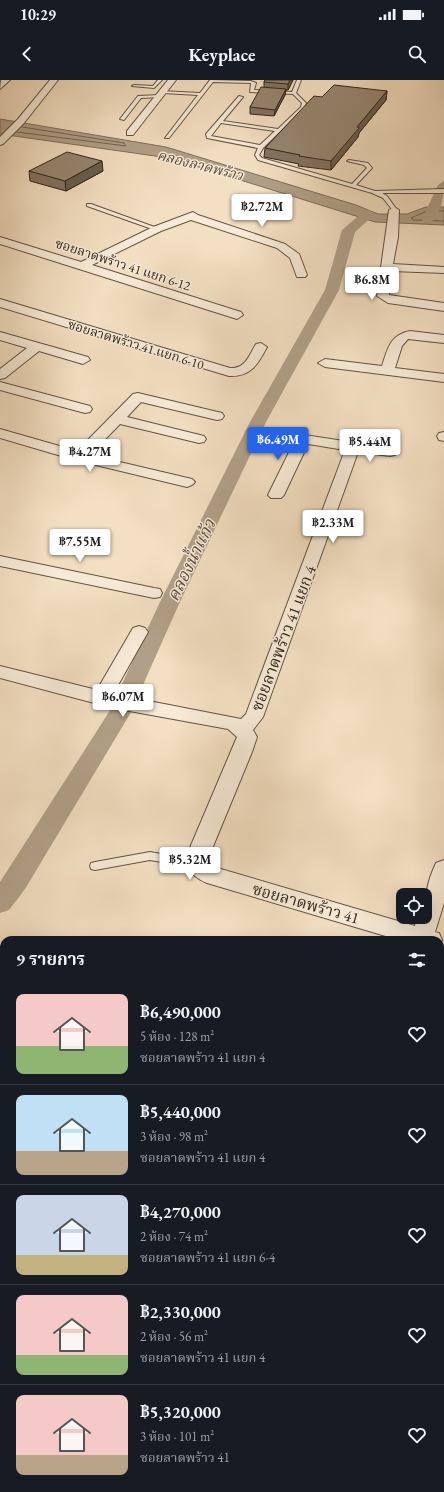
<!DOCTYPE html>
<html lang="th">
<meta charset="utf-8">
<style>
body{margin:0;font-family:"EB Garamond","Noto Serif Thai",serif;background:#242831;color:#f1f3f6;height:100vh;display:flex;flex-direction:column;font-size:15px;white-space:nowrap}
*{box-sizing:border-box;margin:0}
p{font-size:13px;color:#9ea1a6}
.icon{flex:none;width:22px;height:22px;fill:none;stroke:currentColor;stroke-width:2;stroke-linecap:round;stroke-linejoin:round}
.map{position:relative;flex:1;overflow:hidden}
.details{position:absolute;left:0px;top:856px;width:444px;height:556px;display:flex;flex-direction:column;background:#171b24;border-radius:12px 12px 0 0;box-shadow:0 4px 16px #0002}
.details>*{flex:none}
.buttons{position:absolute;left:396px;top:808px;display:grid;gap:8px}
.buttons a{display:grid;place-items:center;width:36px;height:36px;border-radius:8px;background:#171b24;box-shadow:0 4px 16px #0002;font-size:20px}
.price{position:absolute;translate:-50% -34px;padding:0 9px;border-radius:4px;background:#fff;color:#222;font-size:13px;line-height:26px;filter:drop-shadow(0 1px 2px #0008)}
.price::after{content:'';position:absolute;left:50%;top:24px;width:12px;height:9px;margin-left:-6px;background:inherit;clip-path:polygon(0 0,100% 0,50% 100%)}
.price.current{background:#2563eb;color:#fff}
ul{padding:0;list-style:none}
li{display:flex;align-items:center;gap:12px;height:100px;padding:0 16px}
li+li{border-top:1px solid #363941}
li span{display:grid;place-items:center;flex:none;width:112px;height:80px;border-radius:8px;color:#555}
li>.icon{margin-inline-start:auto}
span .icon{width:48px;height:48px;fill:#fffc;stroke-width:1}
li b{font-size:17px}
h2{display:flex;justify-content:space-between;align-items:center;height:48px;padding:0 16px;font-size:17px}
.status{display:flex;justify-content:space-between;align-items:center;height:28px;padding:0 20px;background:#171b24;direction:ltr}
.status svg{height:11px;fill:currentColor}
header{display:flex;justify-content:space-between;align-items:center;height:52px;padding:0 16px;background:#171b24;font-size:18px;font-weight:700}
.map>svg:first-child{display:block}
</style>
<div class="status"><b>10:29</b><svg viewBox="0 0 49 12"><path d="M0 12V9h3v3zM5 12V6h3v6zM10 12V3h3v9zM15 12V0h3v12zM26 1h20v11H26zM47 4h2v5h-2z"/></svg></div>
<header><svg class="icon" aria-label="back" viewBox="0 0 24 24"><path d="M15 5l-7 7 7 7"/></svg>Keyplace<svg class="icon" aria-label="search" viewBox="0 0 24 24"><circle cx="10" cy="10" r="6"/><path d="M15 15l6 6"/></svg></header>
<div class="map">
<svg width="444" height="1412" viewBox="0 0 444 1412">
<rect width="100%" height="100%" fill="#f3dfc2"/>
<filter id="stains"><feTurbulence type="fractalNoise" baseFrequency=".005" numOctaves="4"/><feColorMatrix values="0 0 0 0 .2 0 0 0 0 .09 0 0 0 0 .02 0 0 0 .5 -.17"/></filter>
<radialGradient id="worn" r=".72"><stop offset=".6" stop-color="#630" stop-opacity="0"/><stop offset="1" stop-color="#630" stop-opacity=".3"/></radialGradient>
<path fill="#b1a089" stroke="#7e6f5d" d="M0,39L166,67L356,125L378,134H407L426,127H444V145L375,142L189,84L155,76L0,54Z"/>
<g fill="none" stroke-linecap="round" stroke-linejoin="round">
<path stroke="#716352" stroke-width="1" d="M17,52L126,66L124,63L22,47
M444,131H427L411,138L413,140L444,141"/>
<path fill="#b1a089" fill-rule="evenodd" d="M444,101C444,113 442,139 428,143L423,142L422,139L438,105Z
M369,130L375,134L355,152L339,210L266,342L179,524L130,634L25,809L9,830L0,833V802L109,632L159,524L250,342L325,210L342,150L364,131Z"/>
<g stroke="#625444" stroke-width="2">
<path id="service" d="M158,0H162L154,8L132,6L134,5L153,6Z
M210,0L251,1L256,3L254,10L292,12L297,0H301L296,13L306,23L305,27L263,68L259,75L262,78L352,104L367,88L364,85L347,81L349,80L368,83L372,88L356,105L375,111L444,109V113H382L387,116L397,130L394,132L383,118L372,113L258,80L255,75L258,68L207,58L206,54L239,16L243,17L223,41L278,49L301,27L302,23L293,14L250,12L251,3L213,2L169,58H165L198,15L163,13L161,11L200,13ZM221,43L275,51L260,65L211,56Z
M160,15L162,17L141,18L124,40L120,39L138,16Z
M87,124H91L160,149L155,150L87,126Z
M150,772L196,780L200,781L201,784L200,787L196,788L150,780L95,790L91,789L90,786L91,783L95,782Z"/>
</g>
<g stroke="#625444" stroke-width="2">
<path id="minor" d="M1,0H10L0,9Z
M50,0H58L24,43L3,64L0,65V57L18,39Z
M168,0H176L133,55H127V51Z
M394,127L399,130L398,157L393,184L444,187V193L392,191L389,215L444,223V231L388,223L377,216C381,187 385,159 389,130Z
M193,132L198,135L285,164L299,174L307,195L305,197H297L290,178L277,168L191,140L161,151L92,185L241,232L243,235L237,239L0,164V157L81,182L153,147Z
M0,219L230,288C246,289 249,275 256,264L261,263L267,267C258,284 251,297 229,296L0,227Z
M410,251L444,255V263L408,259L402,266L395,288L444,294V302L325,287L318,283L325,279L382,286C388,268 390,255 410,251Z
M0,252L88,277L90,280L83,284L39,271L5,298L0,299V289L27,268L0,260Z
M0,302L90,326L92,329L90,332L85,333L0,310Z
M138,313L222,333L224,336L222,339L217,340L141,322L127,337L204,356L206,359L204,362L199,363L120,344L90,375L192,399L195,402L192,405L187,407L75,380L0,358V349L77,371L133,314Z
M265,349L390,368L395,369L397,372L395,375L390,376L358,372L263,637L253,650L257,657L252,672L207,781L214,787L415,846L417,837H425C425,816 427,802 436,783L444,780V823L435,852L439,853L442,860L440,865V860H399L207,803C197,799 190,793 185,784L189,770L237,657L228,649L113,628L0,598V586L97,610L133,548L139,546L145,548L148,552L113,614L241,639L246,634L345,370L308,364L284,415L281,418H271L268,415L294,362L260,356L258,353L260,350Z
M444,352V361L439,360L437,356L439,353Z
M0,476L154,508L160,509L162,513L160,517L154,518L0,486Z
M0,943L4,944V967L0,966Z
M440,1098L444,1099V1126L440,1125Z
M0,1169L4,1170V1198L0,1197Z
M440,1341L444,1342V1372L440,1371Z
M42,1408H74L72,1412H40Z"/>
</g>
<use href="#service" fill="#f7ead7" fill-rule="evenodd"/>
<use href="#minor" fill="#f7ead7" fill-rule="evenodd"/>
</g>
<path fill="#817361" stroke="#31261a" d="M265,0H293L288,10H286L285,15L274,36L250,34V27L264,8V2Z
M387,11L386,20L359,53L358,57L331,90L298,86L299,84L264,77L265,68L322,17Z
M29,91H103L66,111L30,101Z"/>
<path fill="#695e4f" stroke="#31261a" d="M290,0H293L288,10V4Z
M286,9L285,15L274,36L275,30Z
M387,11L386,20L359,53L358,57L331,90V81L357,47Z
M102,81L103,91L66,111L65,101Z"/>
<path fill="#968671" stroke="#31261a" d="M265,0H290L288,4L264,2Z
M334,5L387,11L357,47L359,48L331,81L299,76L300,75L265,68L314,16L322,17Z
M261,7L286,9L275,30L250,27Z
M67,72L102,81L65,101L29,91Z"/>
<g text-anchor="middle" stroke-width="3" stroke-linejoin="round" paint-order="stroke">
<g font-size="13" fill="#31261a" stroke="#f7ead7">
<text transform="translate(123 184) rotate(18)" y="5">ซอยลาดพร้าว 41 แยก 6-12</text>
<text transform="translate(136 264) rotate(17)" y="5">ซอยลาดพร้าว 41 แยก 6-10</text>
</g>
<g font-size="14" font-style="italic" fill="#574b3b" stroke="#f7ead7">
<text transform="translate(200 85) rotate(14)" y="5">คลองลาดพร้าว</text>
</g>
<g font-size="16" fill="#31261a" stroke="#f7ead7">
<text transform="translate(283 558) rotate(-69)" y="6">ซอยลาดพร้าว 41 แยก 4</text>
<text transform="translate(306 823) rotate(16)" y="6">ซอยลาดพร้าว 41</text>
</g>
<g font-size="17" font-style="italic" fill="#574b3b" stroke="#f7ead7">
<text transform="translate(191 480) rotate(-64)" y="6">คลองน้ำแก้ว</text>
</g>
</g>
<rect width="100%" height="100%" filter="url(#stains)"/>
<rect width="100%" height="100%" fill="url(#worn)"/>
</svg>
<div class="buttons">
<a><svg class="icon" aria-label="locate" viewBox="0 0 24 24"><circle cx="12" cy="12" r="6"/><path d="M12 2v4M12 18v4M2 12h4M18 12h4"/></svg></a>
</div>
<b class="price" style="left:262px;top:148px">฿2.72M</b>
<b class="price" style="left:372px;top:221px">฿6.8M</b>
<b class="price current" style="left:278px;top:381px">฿6.49M</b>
<b class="price" style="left:370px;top:383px">฿5.44M</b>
<b class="price" style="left:90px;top:393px">฿4.27M</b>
<b class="price" style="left:333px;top:464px">฿2.33M</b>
<b class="price" style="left:80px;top:483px">฿7.55M</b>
<b class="price" style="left:123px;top:638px">฿6.07M</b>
<b class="price" style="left:190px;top:801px">฿5.32M</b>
<section class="details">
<h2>9 รายการ<svg class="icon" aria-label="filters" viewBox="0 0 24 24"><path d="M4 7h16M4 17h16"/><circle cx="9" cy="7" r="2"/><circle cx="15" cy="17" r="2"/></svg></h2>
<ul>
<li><span style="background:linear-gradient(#f6c9c9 65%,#8fb573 0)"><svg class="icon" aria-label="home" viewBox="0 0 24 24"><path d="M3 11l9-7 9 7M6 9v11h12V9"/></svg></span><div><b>฿6,490,000</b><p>5 ห้อง · 128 m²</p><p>ซอยลาดพร้าว 41 แยก 4</p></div><svg class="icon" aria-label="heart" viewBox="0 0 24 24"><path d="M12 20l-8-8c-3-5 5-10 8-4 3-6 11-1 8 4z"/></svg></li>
<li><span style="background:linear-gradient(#bfe0f5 70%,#b9a48a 0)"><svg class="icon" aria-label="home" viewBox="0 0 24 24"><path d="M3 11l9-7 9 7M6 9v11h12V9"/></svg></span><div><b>฿5,440,000</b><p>3 ห้อง · 98 m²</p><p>ซอยลาดพร้าว 41 แยก 4</p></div><svg class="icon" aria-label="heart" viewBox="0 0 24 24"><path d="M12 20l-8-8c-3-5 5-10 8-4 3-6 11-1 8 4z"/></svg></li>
<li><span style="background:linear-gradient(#c9d6e8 75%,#c2b280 0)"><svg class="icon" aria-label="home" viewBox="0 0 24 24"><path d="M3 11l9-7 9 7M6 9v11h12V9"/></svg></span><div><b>฿4,270,000</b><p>2 ห้อง · 74 m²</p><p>ซอยลาดพร้าว 41 แยก 6-4</p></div><svg class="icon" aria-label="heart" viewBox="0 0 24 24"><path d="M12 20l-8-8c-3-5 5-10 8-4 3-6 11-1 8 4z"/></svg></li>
<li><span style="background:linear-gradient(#f6c9c9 75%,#8fb573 0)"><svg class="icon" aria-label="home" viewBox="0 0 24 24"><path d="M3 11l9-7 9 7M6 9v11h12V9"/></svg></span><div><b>฿2,330,000</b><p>2 ห้อง · 56 m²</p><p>ซอยลาดพร้าว 41 แยก 4</p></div><svg class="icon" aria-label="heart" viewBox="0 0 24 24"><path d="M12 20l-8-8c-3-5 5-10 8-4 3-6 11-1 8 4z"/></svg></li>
<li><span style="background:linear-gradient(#f6c9c9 75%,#b9a48a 0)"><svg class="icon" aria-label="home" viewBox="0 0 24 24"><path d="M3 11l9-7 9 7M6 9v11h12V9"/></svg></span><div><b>฿5,320,000</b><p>3 ห้อง · 101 m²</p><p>ซอยลาดพร้าว 41</p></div><svg class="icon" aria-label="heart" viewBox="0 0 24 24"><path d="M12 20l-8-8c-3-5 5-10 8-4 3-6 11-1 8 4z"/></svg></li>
</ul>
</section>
</div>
